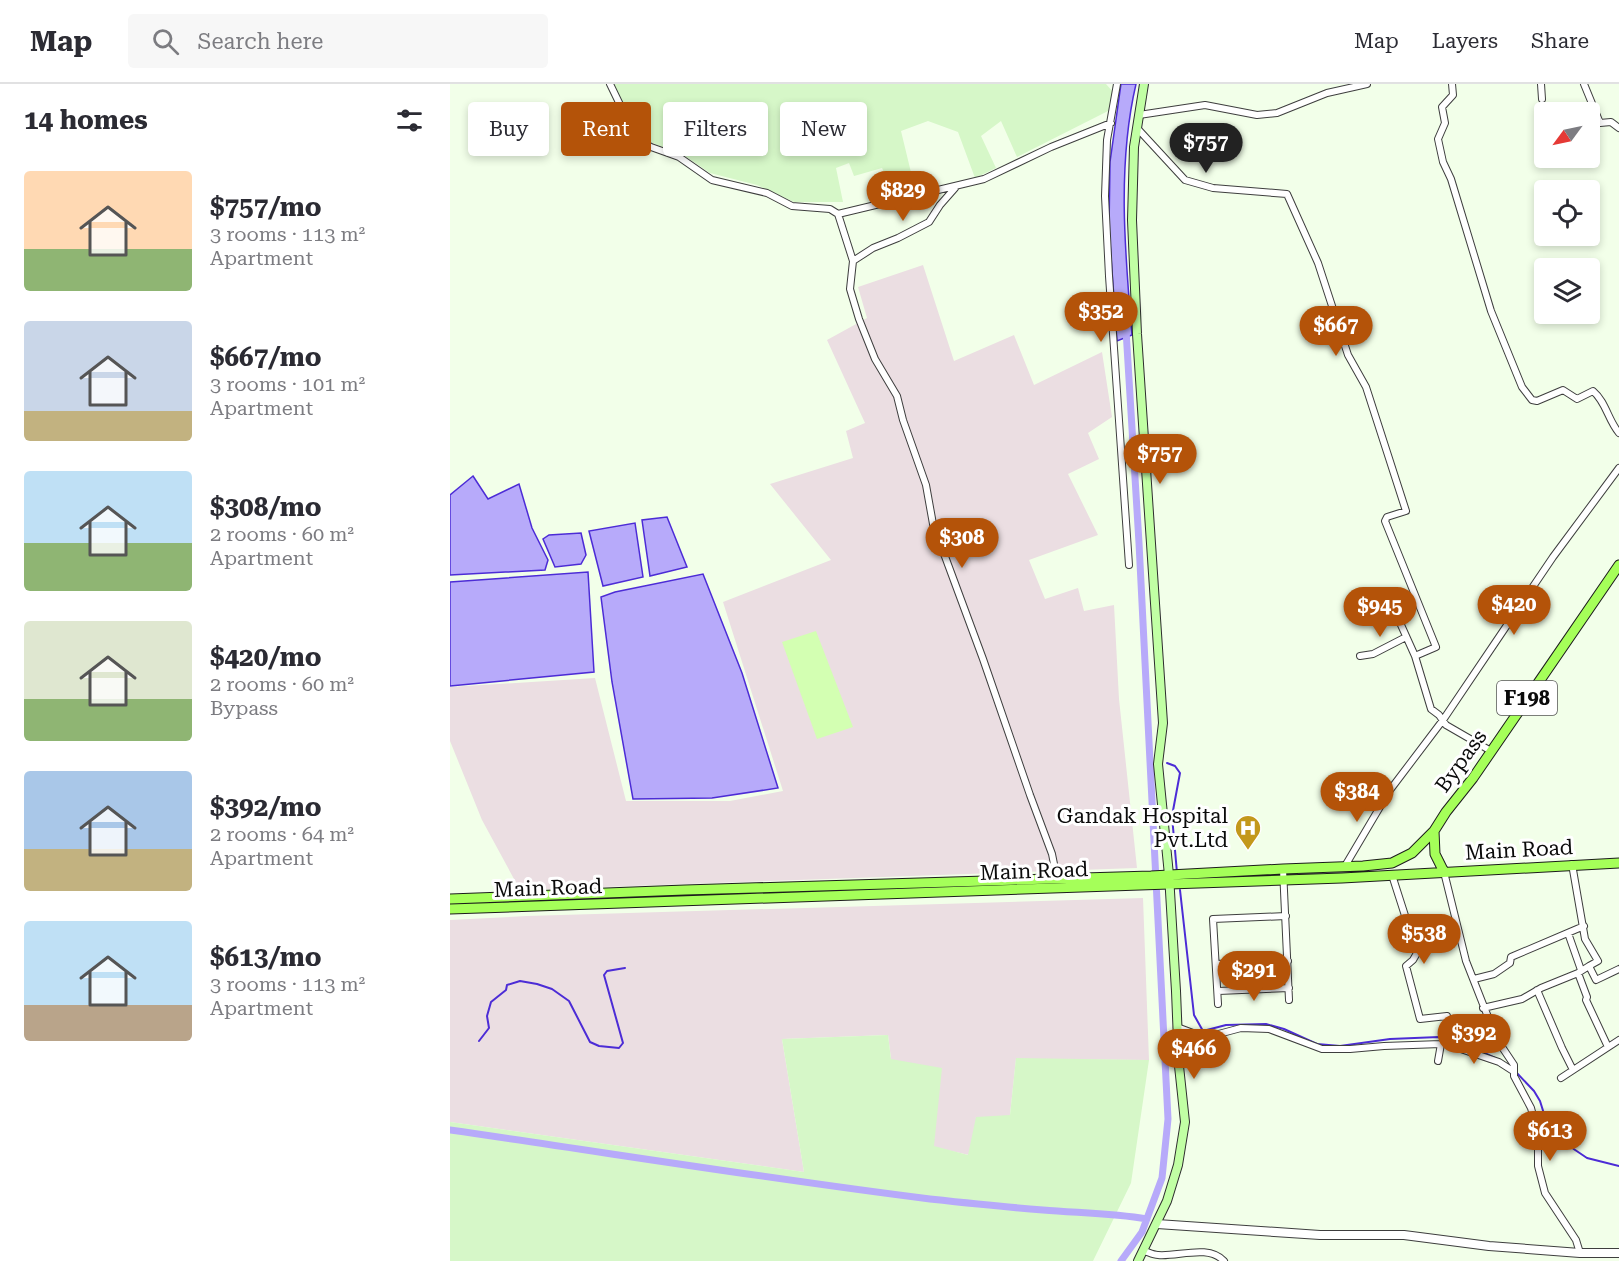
<!DOCTYPE html>
<meta charset="utf-8">
<style>
body{margin:0;font-family:"Roboto Serif",serif;background:#f7f7f7;color:#2b2b33;height:100vh;display:flex;flex-direction:column;font-size:22px;white-space:nowrap}
*{box-sizing:border-box;margin:0}
p{font-size:20px;color:#7c7c81}
.icon{flex:none;width:33px;height:33px;fill:none;stroke:currentColor;stroke-width:2;stroke-linecap:round;stroke-linejoin:round}
.map{position:relative;flex:1;overflow:hidden}
.side{display:flex;flex-direction:column;background:#fff;width:450px}
.side>*{flex:none}
.top-card{position:absolute;left:18px;top:18px;width:570px;height:54px;display:flex;gap:12px}
.needle{width:39px;rotate:237deg}
.tools{position:absolute;left:1084px;top:18px;display:grid;gap:12px}
.tools a{display:grid;place-items:center;width:66px;height:66px;border-radius:6px;background:#fff;box-shadow:0 3px 9px #0003;font-size:30px}
.price{position:absolute;translate:-50% -51px;padding:0 14px;border-radius:21px;background:#b45309;color:#fff;font-size:20px;line-height:39px;filter:drop-shadow(0 2px 3px #0008)}
.price::after{content:'';position:absolute;left:50%;top:36px;width:18px;height:14px;margin-left:-9px;background:inherit;clip-path:polygon(0 0,100% 0,50% 100%)}
.price.on{background:#222;color:#fff}
ul{padding:0;list-style:none}
li{display:flex;align-items:center;gap:18px;height:150px;padding:0 24px}
li span{display:grid;place-items:center;flex:none;width:168px;height:120px;border-radius:6px;color:#555}
li>.icon{margin-inline-start:auto}
span .icon{width:72px;height:72px;fill:#fffc;stroke-width:1}
li b{font-size:26px}
h2{display:flex;justify-content:space-between;align-items:center;height:72px;padding:0 24px;font-size:26px}
.pill{padding:0 21px;border-radius:6px;background:#fff;box-shadow:0 3px 9px #0003;font-size:21px;line-height:54px}
.pill.on{background:#b45309;color:#fff}
header{display:flex;align-items:center;gap:36px;box-sizing:border-box;height:84px;padding:0 30px;background:#fff;border-bottom:2px solid #e1e1e2}
header strong{font-size:28px}
nav{display:flex;gap:33px;margin-inline-start:auto;font-size:21px}
.search{width:420px;height:54px;background:#f7f7f7;display:flex;align-items:center;gap:15px;box-sizing:border-box;padding:0 21px;border-radius:6px;color:#7c7c81;font-size:22px}
main{display:flex;flex:1;min-height:0}
.map>svg:first-child{display:block}
</style>
<header>
<strong>Map</strong>
<div class="search"><svg class="icon" aria-label="search" viewBox="0 0 24 24"><circle cx="10" cy="10" r="6"/><path d="M15 15l6 6"/></svg>Search here</div>
<nav><a>Map</a><a>Layers</a><a>Share</a></nav>
</header>
<main>
<section class="side">
<h2>14 homes<svg class="icon" aria-label="filters" viewBox="0 0 24 24"><path d="M4 7h16M4 17h16"/><circle cx="9" cy="7" r="2"/><circle cx="15" cy="17" r="2"/></svg></h2>
<ul>
<li><span style="background:linear-gradient(#ffd9b3 65%,#8fb573 0)"><svg class="icon" aria-label="home" viewBox="0 0 24 24"><path d="M3 11l9-7 9 7M6 9v11h12V9"/></svg></span><div><b>$757/mo</b><p>3 rooms · 113 m²</p><p>Apartment</p></div></li>
<li><span style="background:linear-gradient(#c9d6e8 75%,#c2b280 0)"><svg class="icon" aria-label="home" viewBox="0 0 24 24"><path d="M3 11l9-7 9 7M6 9v11h12V9"/></svg></span><div><b>$667/mo</b><p>3 rooms · 101 m²</p><p>Apartment</p></div></li>
<li><span style="background:linear-gradient(#bfe0f5 60%,#8fb573 0)"><svg class="icon" aria-label="home" viewBox="0 0 24 24"><path d="M3 11l9-7 9 7M6 9v11h12V9"/></svg></span><div><b>$308/mo</b><p>2 rooms · 60 m²</p><p>Apartment</p></div></li>
<li><span style="background:linear-gradient(#dfe7d0 65%,#8fb573 0)"><svg class="icon" aria-label="home" viewBox="0 0 24 24"><path d="M3 11l9-7 9 7M6 9v11h12V9"/></svg></span><div><b>$420/mo</b><p>2 rooms · 60 m²</p><p>Bypass</p></div></li>
<li><span style="background:linear-gradient(#a9c7e8 65%,#c2b280 0)"><svg class="icon" aria-label="home" viewBox="0 0 24 24"><path d="M3 11l9-7 9 7M6 9v11h12V9"/></svg></span><div><b>$392/mo</b><p>2 rooms · 64 m²</p><p>Apartment</p></div></li>
<li><span style="background:linear-gradient(#bfe0f5 70%,#b9a48a 0)"><svg class="icon" aria-label="home" viewBox="0 0 24 24"><path d="M3 11l9-7 9 7M6 9v11h12V9"/></svg></span><div><b>$613/mo</b><p>3 rooms · 113 m²</p><p>Apartment</p></div></li>
</ul>
</section>
<div class="map">
<svg width="1169" height="1177" viewBox="0 0 1169 1177">
<rect width="100%" height="100%" fill="#f2ffe9"/>
<path fill="#ebdee2" d="M473,181L504,277L564,251L584,301L652,268L662,333L638,349L649,375L618,390L648,451L579,476L595,515L628,504L634,527L664,521L669,615L687,784L70,806L32,736L0,657V603L145,594L176,717H280L333,707L273,518L381,476L320,400L403,374L396,347L415,339L377,256L417,234L408,203Z
M693,814L699,976L566,975L560,1031L519,1071L484,1063L441,975L438,951L332,955L354,1088L0,1038V836L77,832Z"/>
<path fill="#d6f7c8" d="M163,0H656L663,8L662,25L567,73L551,37L531,52L546,84L525,94L508,48L478,37L451,47L465,105L444,110L432,84L404,92L399,79L386,84L393,118H344L307,101L260,89L235,72L198,57L178,29Z
M438,951L441,975L492,984L484,1062L518,1071L526,1033L560,1031L566,974L699,976L681,1099L643,1177H0V1038L354,1088L332,955Z"/>
<path fill="#d3ffb2" d="M366,547L403,643L367,655L332,558Z"/>
<path fill="#b7aafa" stroke="#4c2cd6" stroke-width="1.5" d="M671,0H686C667,81 675,169 682,251L667,257L659,144L660,78Z
M23,392L38,415L69,400L82,444L98,476L95,486L0,491V411Z
M217,433L237,483L200,492L192,436Z
M185,439L193,493L153,502L139,447Z
M131,449L136,471L131,480L105,483L93,455L99,451Z
M138,488L144,588L0,602V498Z
M253,490L292,589L328,704L262,714L183,715L162,598L151,513L165,508Z"/>
<g fill="none" stroke-linecap="round" stroke-linejoin="round">
<path stroke="#4c2cd6" stroke-width="2" d="M717,679L725,682L730,689L722,732L727,789
M730,806L744,931L753,947L776,941L816,940L834,945L867,960L890,962L940,955L989,953L1024,964L1045,974
M29,957L39,944L37,932L41,918L56,906L57,901L70,897L87,900L102,905L119,917L140,958L149,962L169,964L173,959L154,891L157,887L175,884
M1065,987L1084,1007L1090,1017L1100,1049L1137,1074L1169,1082"/>
<path stroke="#b7aafa" stroke-width="7" d="M0,1046C160,1069 320,1095 480,1115C517,1119 555,1123 593,1126C628,1129 662,1129 697,1135
M671,1177L692,1148L712,1094L718,1035L689,459L676,246"/>
<g stroke="#3e3e3e" stroke-width="8">
<path id="minor" d="M160,0L176,33L194,59L201,63L229,73L262,96L317,109L342,122L380,125L388,130L403,177L400,205L409,235L425,275L447,312L453,336L476,401L483,440L533,575L580,711L602,770L607,795
M667,0L657,56L655,112L659,192L679,481
M1002,0L1003,11L992,23L995,39L988,55L993,78L1001,95L1041,227L1072,303L1082,316L1087,317L1113,306L1127,315L1143,307C1156,318 1158,336 1169,349
M1091,0L1092,15
M1134,0L1150,39L1161,38L1169,44
M689,31L755,21L807,31L827,29L877,9L917,0
M687,44L735,96L763,104L837,110L868,179L898,271L916,303L956,427L937,433L935,437L986,563L965,572L981,625L989,631L996,641L1041,667
M388,130L534,95L601,63L661,39
M403,177L423,164L448,154L479,138L490,121L505,104
M947,532L965,572
M910,572L923,570L956,553
M1122,780L1135,855L1148,877L1139,882
M895,782L940,706L993,636L1103,473L1169,384
M833,785L839,916
M994,788L1016,877L1040,938L1050,960L1064,981V992L1081,1024L1088,1050V1082L1095,1109L1126,1156L1130,1169
M942,791L967,869L963,876L956,882L970,935L997,932L998,949L996,958L991,960L988,977
M1118,849L1131,886
M766,880L838,877
M1128,889L1137,913L1136,916L1158,963
M1024,895L1044,890L1060,879L1061,873L1134,842
M1087,906L1112,964L1123,986
M768,907L839,904
M768,920L763,835L836,832
M1033,924L1072,915L1091,904L1128,889L1139,882L1146,896L1169,885
M727,943L743,949L761,952L791,944L819,945L872,965H900L934,962L991,960
M993,959L1049,978L1063,987
M1111,994L1169,956
M694,1167C698,1168 703,1171 708,1171C728,1173 758,1160 774,1177"/>
</g>
<g stroke="#3e3e3e" stroke-width="10">
<path id="tertiary" d="M707,1140L870,1151H954L1039,1162L1130,1169H1169"/>
</g>
<g stroke="#2d2d2d" stroke-width="10">
<path id="secondary" d="M688,1177L717,1117L728,1081L735,1038L729,982L726,907L719,791L708,680L713,639L687,250L682,136L684,63L694,0"/>
</g>
<g stroke="#1c1c1c" stroke-width="11">
<path id="primary" d="M984,747L985,770L994,788
M0,815L235,806L701,792L833,785L913,782L942,779L962,769L984,747L996,728L1023,694L1169,481
M0,825L892,794L1169,779"/>
</g>
<use href="#minor" stroke="#fff" stroke-width="6"/>
<use href="#tertiary" stroke="#fff" stroke-width="8"/>
<use href="#secondary" stroke="#c1ffa4" stroke-width="8"/>
<use href="#primary" stroke="#a5ff59" stroke-width="9"/>
</g>
<defs>
<g id="hospital-pin" transform="scale(1.35)"><path d="M0 17L-7.5 6A9.5 9.5 0 1 1 7.5 6Z" fill="#c3981b" stroke="#fff"/><path d="M-5-5h3v3.5h4V-5h3V5h-3V1.5h-4V5h-3Z" fill="#fff"/></g>
</defs>
<g fill-rule="evenodd">
<use href="#hospital-pin" x="798" y="744"/>
</g>
<g text-anchor="middle" stroke-width="6" stroke-linejoin="round" paint-order="stroke">
<rect fill="#fff" stroke="#545454" stroke-width="1.5" x="1047" y="597" width="60" height="34" rx="4.5"/>
<g font-size="20" font-weight="bold" fill="#0b0b0b">
<text x="1077" y="621">F198</text>
</g>
<g font-size="21" fill="#0b0b0b" stroke="#fff">
<text transform="translate(1011 677) rotate(-54)" y="7">Bypass</text>
<text transform="translate(1069 766) rotate(-3)" y="7">Main Road</text>
<text transform="translate(584 787) rotate(-2)" y="7">Main Road</text>
<text transform="translate(98 804) rotate(-2)" y="7">Main Road</text>
</g>
<g font-size="21" fill="#0b0b0b" stroke="#fff" text-anchor="end">
<text x="778" y="739">Gandak Hospital<tspan x="778" dy="24">Pvt.Ltd</tspan></text>
</g>
</g>
</svg>
<div class="tools">
<a><svg class="needle" viewBox="-14 -14 28 28"><path d="M0-13l5 13h-10z" fill="#e53935"/><path d="M0 13l5-13h-10z" fill="#7c7c81"/></svg></a>
<a><svg class="icon" aria-label="locate" viewBox="0 0 24 24"><circle cx="12" cy="12" r="6"/><path d="M12 2v4M12 18v4M2 12h4M18 12h4"/></svg></a>
<a><svg class="icon" aria-label="layers" viewBox="0 0 24 24"><path d="M12 4l9 5-9 5-9-5zM3 14l9 5 9-5"/></svg></a>
</div>
<b class="price on" style="left:756px;top:90px">$757</b>
<b class="price" style="left:453px;top:138px">$829</b>
<b class="price" style="left:651px;top:259px">$352</b>
<b class="price" style="left:886px;top:273px">$667</b>
<b class="price" style="left:710px;top:401px">$757</b>
<b class="price" style="left:512px;top:485px">$308</b>
<b class="price" style="left:1064px;top:552px">$420</b>
<b class="price" style="left:930px;top:554px">$945</b>
<b class="price" style="left:907px;top:739px">$384</b>
<b class="price" style="left:974px;top:881px">$538</b>
<b class="price" style="left:804px;top:918px">$291</b>
<b class="price" style="left:1024px;top:981px">$392</b>
<b class="price" style="left:744px;top:996px">$466</b>
<b class="price" style="left:1100px;top:1078px">$613</b>
<div class="top-card">
<a class="pill">Buy</a>
<a class="pill on">Rent</a>
<a class="pill">Filters</a>
<a class="pill">New</a>
</div>
</div>
</main>
